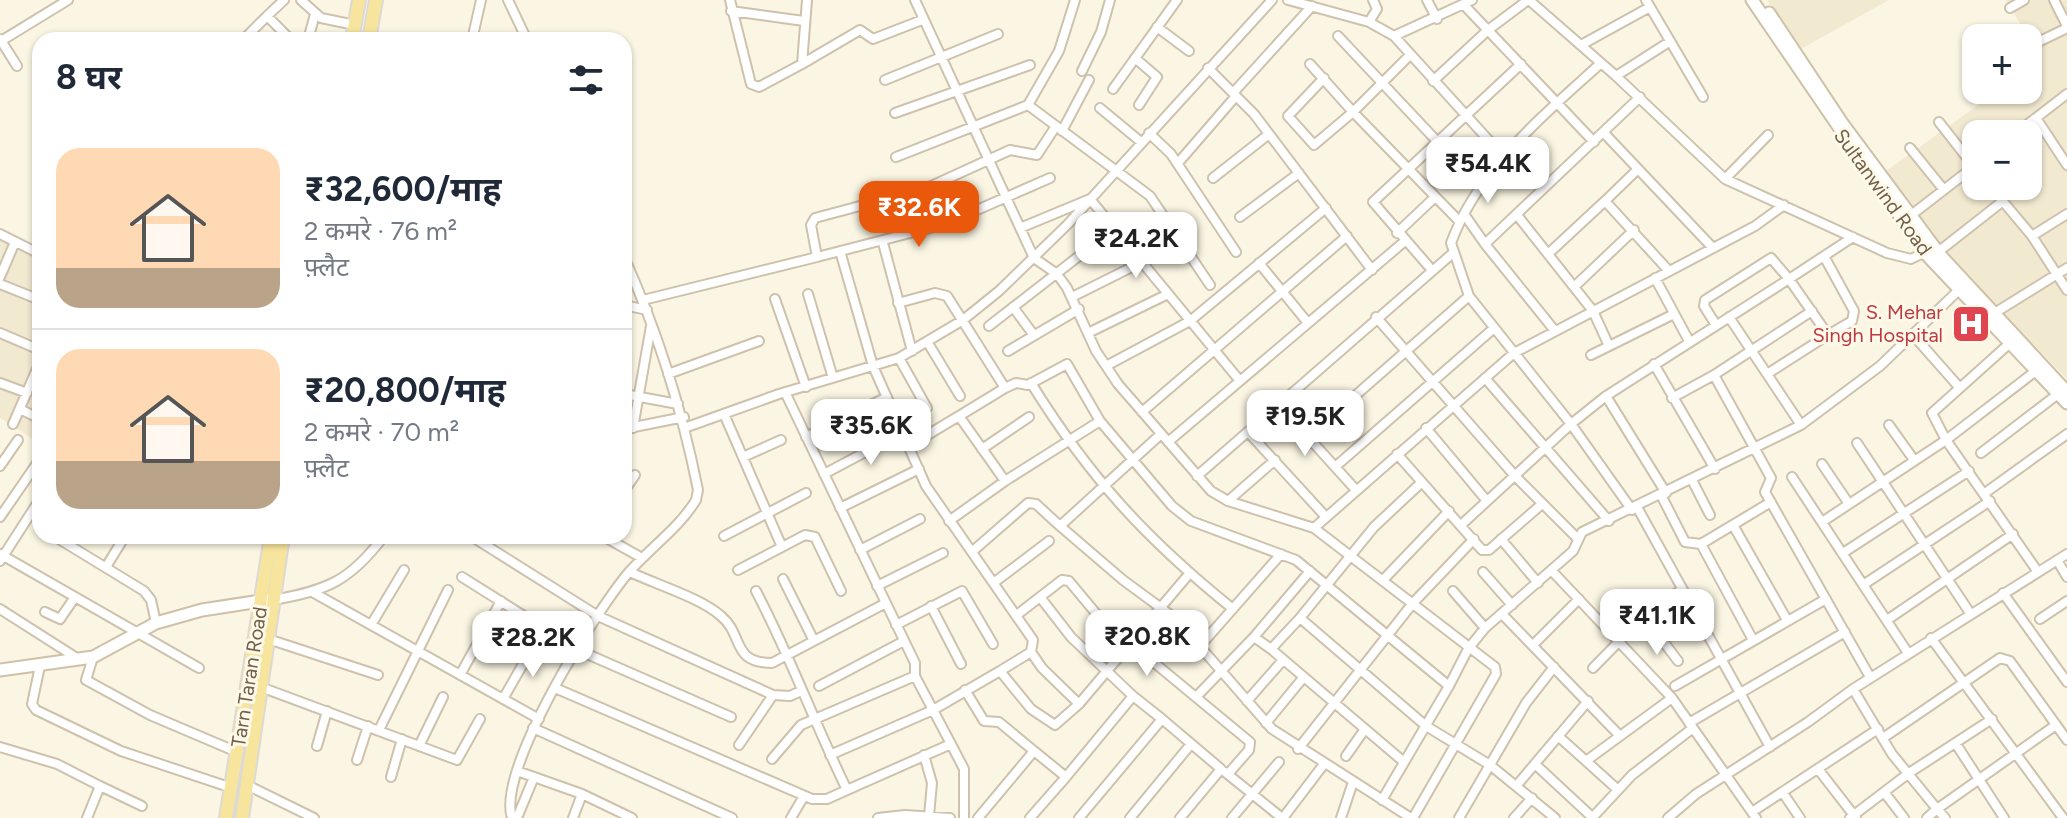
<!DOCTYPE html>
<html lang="hi">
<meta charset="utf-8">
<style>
body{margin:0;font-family:Figtree,"Noto Sans Devanagari",sans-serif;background:#f2f2f3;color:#1f2937;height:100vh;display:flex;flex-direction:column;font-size:30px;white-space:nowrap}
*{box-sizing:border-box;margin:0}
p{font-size:26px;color:#747a83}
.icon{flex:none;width:44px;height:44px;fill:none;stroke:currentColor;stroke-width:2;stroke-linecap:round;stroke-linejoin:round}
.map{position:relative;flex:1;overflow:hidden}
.details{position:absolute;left:32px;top:32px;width:600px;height:512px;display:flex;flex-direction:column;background:#fff;border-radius:24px;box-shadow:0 2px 6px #0004}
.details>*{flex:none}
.buttons{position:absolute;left:1962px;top:24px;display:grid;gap:16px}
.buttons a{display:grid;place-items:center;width:80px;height:80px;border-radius:16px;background:#fff;box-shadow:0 2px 6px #0004;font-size:40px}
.price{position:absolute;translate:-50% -68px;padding:0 18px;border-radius:16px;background:#fff;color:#222;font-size:26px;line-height:52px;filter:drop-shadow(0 2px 4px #0008)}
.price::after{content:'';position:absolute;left:50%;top:48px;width:24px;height:18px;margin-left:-12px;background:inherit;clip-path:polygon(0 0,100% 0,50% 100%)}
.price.selected{background:#ea580c;color:#fff}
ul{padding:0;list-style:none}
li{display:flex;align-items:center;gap:24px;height:200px;padding:0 24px}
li+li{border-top:2px solid #e0e1e3}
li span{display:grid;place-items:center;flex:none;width:224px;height:160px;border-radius:24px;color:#555}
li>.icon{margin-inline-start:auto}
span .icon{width:96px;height:96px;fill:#fffc;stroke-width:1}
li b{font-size:34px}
h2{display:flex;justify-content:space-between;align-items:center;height:96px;padding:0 24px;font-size:34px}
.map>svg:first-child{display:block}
</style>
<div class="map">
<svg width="2067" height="818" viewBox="0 0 2067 818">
<rect width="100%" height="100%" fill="#fbf6e3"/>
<path fill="#f2e9d1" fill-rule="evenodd" d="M1767,0H1889L1799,50Z
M2006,0H2067V379L1923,231L1886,171L1999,90H2028V69L2041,59ZM1976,134H2028V186H1976Z
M0,237L40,257V435L36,441L0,418Z"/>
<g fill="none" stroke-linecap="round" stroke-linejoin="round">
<g stroke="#cec1ad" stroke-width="12">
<path id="street" d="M301,0L321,18L355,25
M508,0L527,40
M730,0L751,84L759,87L802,64L807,0
M915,0L1034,258L1057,274L1067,288L1096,351L1118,384L1211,491L1228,501L1314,528L1495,667L1496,674L1413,818
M1288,0L1369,22L1394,36L1472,0
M1427,0L1437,19
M1529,0L1616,76L1725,179L1887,253L1911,259L1927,251
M1646,0L1703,97
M2054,0L2067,26
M1464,5L1594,142
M2010,8L2024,0
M731,11L804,21
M267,16L284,0
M1369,22L1377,9L1373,0
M1157,27L1189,51
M1338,36L1480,187
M1394,36L1503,156
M0,39L17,66
M243,40L267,16L291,40
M308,40L315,14
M472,40L481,0
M1,41L68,0
M1581,45L1650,7
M2032,45L2067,28
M1409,56L1353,112L1460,222
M1135,58L1157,77L1139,105
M1601,63C1543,116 1479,167 1451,243L1469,296L1571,424L1632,510
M802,64L860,30L873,39L922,20
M1310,64L1353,112L1314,145L1288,116L1324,78
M1208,68L1254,114L1372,270
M1082,71L1101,32L1110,0
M1616,76L1669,42
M885,80L998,34
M1433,81L1488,30L1528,0
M1113,89L1177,0
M1233,93L1312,6
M1028,105L1150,196L1210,285
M1100,108L1141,142
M895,113L1030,65
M2036,118L2067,165
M1939,122L1975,168
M1062,131L1089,80
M1149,133L1171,154L1236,252
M1604,133L1712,247
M2015,134L2067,94
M1910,148L1944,190
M896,157L1028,105L1059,51L1075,0
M1178,163L1236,96
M1638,169L1605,201L1669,271
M1213,178L1269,134
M1725,179L1768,135
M1990,186L2032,236L2067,290
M1464,214L1485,244L1640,97
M1517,215L1593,311L1609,346
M1910,216L1976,165
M1240,217L1299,173
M1020,228L1090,199L1240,381
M1397,233L1435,197
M0,234L40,254
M2032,236L2067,214
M883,243L912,351
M1485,244L1555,331
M840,251L873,366L926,486L1033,640L1031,652L1042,668L1079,704
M1938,252L2003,201
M1548,254L1605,201
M817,257L945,224L1050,178
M1259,263L1308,323
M1431,269L1373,202L1521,64
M0,277L15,242
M1655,278L1689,341
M0,284L40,300
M1574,287L1634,230
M808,294L833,378
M1072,297L1142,262
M775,299L806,387
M643,300L817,257L811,225L815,218L927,188L1010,150L1037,155L1056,126
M898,303L935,293L947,296L1005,388L959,416L1005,481L1100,421L1172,506L1191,521L1296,560L1449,686L1468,649L1485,628L1573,551L1582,532L1801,425L1880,366L1963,286
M624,305L647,310
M1013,307L1033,334
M1993,314L2067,268
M1376,317L1515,476L1578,539
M1729,317L1801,425
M1716,325L1704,306L1705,300L1771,258L1789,279L1853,237
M989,326L1115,228
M0,333L40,350
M1088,333L1166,295
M1914,336L1959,387
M928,343L960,396
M2010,343L1932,413L1946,440L2037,370
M1008,351L1079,309
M1591,355L1674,314
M899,358L927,408
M1654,364L1715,469
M1106,366L1190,321L1326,208
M668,374L759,341
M1767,374L1828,335
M1714,375L1812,311
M1485,378L1609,521
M0,383L27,393
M1031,383C1090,478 1146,539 1233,609
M1005,388L1016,383L1028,385L1067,364L1100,421
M624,394L678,404
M1606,396L1666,493
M1672,398L1714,375L1771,478L1765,492L1870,677
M1279,405L1356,490
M20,409L40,419
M1142,412L1347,236
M724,414L782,547L805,535L815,537L841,591
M13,424L40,362
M1889,425L1914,460
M687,427L779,394L899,358L963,320L999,291L1068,224L1272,0
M633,428L651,326
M1426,428L1487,501
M624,429L684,417
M1248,432L1326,517
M1161,434L1060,526L1123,580L1176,619L1272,729L1411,818
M806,437L887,397
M1308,437L1469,296
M1168,442L1405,241
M1857,443L1970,613
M909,446L959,416
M982,449L1029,417
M1981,453L2058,394
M1397,454L1482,550H1489L1542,504
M743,457L781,440
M1822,464L1849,504
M0,466L18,440
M1335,467L1493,329
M824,474L903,432
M1197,476L1453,253
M1792,477L1908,653
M1692,480L1710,515
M1422,482L1374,527L1300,618L1426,726L1490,765L1555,818
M624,491L635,475
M1985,493L2067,434
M1661,495L1685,542L1701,544
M1228,501L1275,460
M1637,507L1770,747
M840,508L919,469
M0,517L40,459
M949,521L1005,481
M1822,522L1946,440L2038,572
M1461,525L1571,424L1606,396L1789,279L1828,335L1852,321L1854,311L1825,258
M1733,525L1787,620
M1314,528L1514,353L1755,226L1784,205
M54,536L144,591L151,600L156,623
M471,536L598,616L773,695
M603,536L642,558
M724,536L806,493
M1501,539L1538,583
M860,550L920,519
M974,550L1028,503L1036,504L1060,526
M1843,553L1969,471
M0,554L199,668
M2057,560L2067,577
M0,561L40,499
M106,567L125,536
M738,570L782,547
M1552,571L1672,698L1756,818
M630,572C655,584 701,598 721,616C744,635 731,663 772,663L886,603L785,392
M1483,572L1512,605
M462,577L578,650L731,717
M783,579L814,641
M1384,579L1449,511
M996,581L1049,541
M1863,585L1990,501
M877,586L943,553
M756,591C790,656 815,724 847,790L951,744L933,710L830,755
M1453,591L1485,628
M314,593L539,719
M2003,593L2067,682
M1040,597L1062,580L1069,581L1099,617L1250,742L1249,750L1228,774
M273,600C328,590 350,581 384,536
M886,603L915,663V676L933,710L1000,671L1031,709L1055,725L1079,704L1189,574
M931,606L961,664
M0,609L80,660
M45,612L60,619L75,597
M1502,614L1620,736L1672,698
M1644,616L1678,661
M1300,618L1271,649L1404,762
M2040,619L2067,601
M1887,620L2013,534
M371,625L404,570
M896,625L962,591L993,644
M1254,637L1310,571
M1931,638L2063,818
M268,639L378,675
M1753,640L1701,544L1771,502
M1533,645L1579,599
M1200,646L1281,554
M93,657L86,680L150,715L237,752
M40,666L32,704L36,710L121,751L232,788
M1593,668L1644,616L1681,590
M1000,671L1031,652
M460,675L501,601
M247,682L457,760L480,719
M819,686L904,641
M1675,686L1826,599
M555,688L812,799H827L847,790
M1853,689L1892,754L1937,809L1927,818
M965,690L984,721L999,722L1034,751
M1196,697L1254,637L1271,649
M503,699L535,643
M1247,701L1283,660
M1162,719L1221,769L1180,818
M1266,723L1303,678
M1689,723L1845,632
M533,728L732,818
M379,730L448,590
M1558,736L1586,761L1620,736
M1883,738L2000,658L2010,661L2067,740
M951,744L964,769V818
M1956,744L2004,818
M739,745L773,695L790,696L801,691
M317,746L327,711
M419,746L443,697
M0,747L57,764L100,786L87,818
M1298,749L1413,603L1474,539
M924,755L932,783L929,816
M1346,756L1365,729
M772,759L801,725L915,676
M357,760L368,726
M1586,761L1617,789
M1535,764L1593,818
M1818,769L1856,818
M517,771L582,794L573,818
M1225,772L1282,818
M391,777L402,739
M247,785L314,818
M1517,785L1588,701
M100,786L142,806
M1884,792L1904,818
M1783,793L1800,818
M582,794L632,818
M1382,800L1449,686
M1752,812L1878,729
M512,818C496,770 596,611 629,572C650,548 680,527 696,500L698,490C682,410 658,332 624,257
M517,818L534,777
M791,818L804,796
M878,818L905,815L950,818
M978,818L1034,751L1066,777L1133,696L1071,637L1040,597L1018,614
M1030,818L1066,777
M1079,818L1162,719L1133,696
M1130,818L1191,744
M1232,818L1279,762
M1283,818L1324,764
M1341,818L1353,782
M1459,818L1526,703L1554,667
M1514,818L1532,798
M1592,818L1632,775L1693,728
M1668,818L1696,794L1808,722L1853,689L2067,554
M1850,818L1909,773L1992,719
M1945,818L1937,809L2056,725"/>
</g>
<g stroke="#cfc0a8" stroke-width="15">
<path id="secondary" d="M1752,0L1925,253L2067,403
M1769,13L1842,123L1941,256L2067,392
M0,670L93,657L156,623L202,610L267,600"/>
</g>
<g stroke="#ddd9d4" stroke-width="16">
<path id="primary" d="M352,40L359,0
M369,40L376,0
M226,818L271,536
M242,818L283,536"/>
</g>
<use href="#street" stroke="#fff" stroke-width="8"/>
<use href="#secondary" stroke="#fff" stroke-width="11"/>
<use href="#primary" stroke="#f7e59d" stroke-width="12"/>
</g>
<defs>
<g id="hospital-square" transform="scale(2)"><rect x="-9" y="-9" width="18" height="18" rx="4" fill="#e0444e" stroke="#fef9e8"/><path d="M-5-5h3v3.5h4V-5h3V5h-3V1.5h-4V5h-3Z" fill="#fff"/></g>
</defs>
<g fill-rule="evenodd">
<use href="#hospital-square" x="1971" y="324"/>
</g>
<g text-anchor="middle" stroke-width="6" stroke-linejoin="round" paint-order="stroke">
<g font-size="20" fill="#725f4a" stroke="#fef9e8">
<text transform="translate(1883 192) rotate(54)" y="7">Sultanwind Road</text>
<text transform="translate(249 677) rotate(-81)" y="7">Tarn Taran Road</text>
</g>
<g font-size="20" fill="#be3a42" stroke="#fef9e8" text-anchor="end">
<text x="1943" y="319">S. Mehar<tspan x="1943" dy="23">Singh Hospital</tspan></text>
</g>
</g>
</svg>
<div class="buttons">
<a>+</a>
<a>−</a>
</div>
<b class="price" style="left:1488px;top:205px">₹54.4K</b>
<b class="price selected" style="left:919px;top:249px">₹32.6K</b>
<b class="price" style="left:1136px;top:280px">₹24.2K</b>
<b class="price" style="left:1305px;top:458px">₹19.5K</b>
<b class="price" style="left:871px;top:467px">₹35.6K</b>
<b class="price" style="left:1657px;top:657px">₹41.1K</b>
<b class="price" style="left:1147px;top:678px">₹20.8K</b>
<b class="price" style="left:533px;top:679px">₹28.2K</b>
<section class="details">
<h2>8 घर<svg class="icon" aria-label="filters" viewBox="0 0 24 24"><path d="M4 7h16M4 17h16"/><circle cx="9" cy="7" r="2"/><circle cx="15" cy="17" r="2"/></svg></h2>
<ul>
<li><span style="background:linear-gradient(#ffd9b3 75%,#b9a48a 0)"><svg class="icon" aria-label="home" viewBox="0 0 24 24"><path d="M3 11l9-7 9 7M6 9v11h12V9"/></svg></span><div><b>₹32,600/माह</b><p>2 कमरे · 76 m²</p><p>फ़्लैट</p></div></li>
<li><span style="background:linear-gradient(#ffd9b3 70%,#b9a48a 0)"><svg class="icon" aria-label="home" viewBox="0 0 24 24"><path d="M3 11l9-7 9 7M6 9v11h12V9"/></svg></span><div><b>₹20,800/माह</b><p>2 कमरे · 70 m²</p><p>फ़्लैट</p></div></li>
</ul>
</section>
</div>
